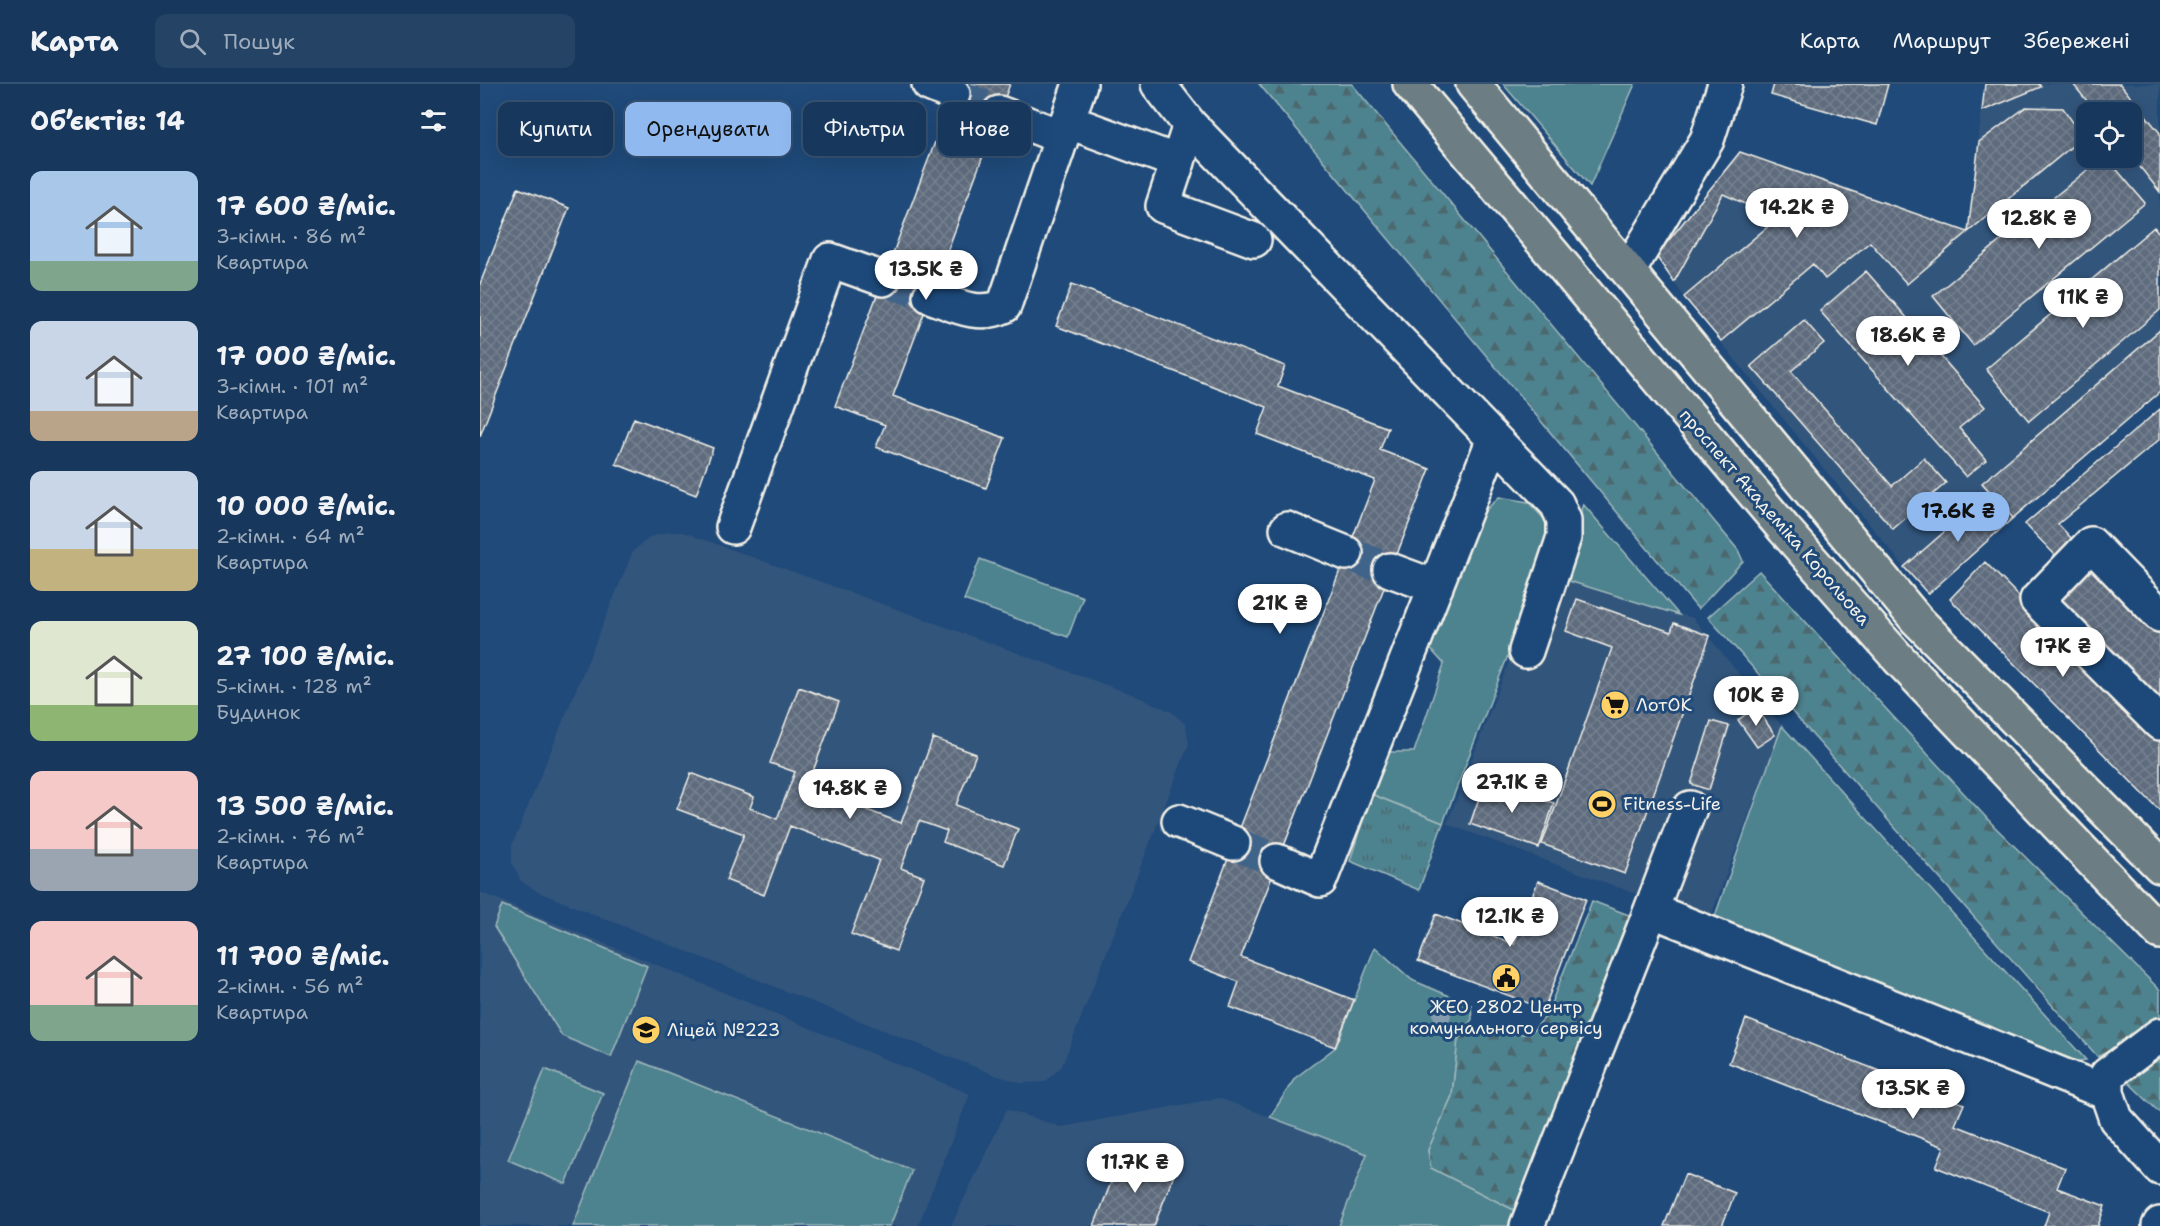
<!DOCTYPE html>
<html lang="uk">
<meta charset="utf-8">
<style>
body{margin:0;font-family:"Shantell Sans",sans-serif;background:#244365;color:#f1f3f6;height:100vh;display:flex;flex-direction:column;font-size:22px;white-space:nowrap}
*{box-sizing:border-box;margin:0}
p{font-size:20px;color:#9eacbb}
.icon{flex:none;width:33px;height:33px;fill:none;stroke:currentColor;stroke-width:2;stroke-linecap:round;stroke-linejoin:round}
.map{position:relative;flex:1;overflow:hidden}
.sheet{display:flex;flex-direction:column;background:#17385c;width:480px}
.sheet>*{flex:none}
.guide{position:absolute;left:18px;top:18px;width:570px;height:54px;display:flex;gap:12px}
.fabs{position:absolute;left:1596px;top:18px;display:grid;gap:12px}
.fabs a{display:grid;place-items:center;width:66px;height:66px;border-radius:12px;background:#17385c;box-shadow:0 6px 24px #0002,0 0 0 2px #365272;font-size:30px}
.price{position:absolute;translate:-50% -51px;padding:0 14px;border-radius:21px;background:#fff;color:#222;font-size:20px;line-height:39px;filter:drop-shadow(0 2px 3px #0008)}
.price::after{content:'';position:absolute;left:50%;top:36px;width:18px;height:14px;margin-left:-9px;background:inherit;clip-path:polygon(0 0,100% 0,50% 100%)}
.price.on{background:#90b9f0;color:#111}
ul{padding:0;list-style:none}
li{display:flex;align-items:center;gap:18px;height:150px;padding:0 30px}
li span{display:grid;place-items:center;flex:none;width:168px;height:120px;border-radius:12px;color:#555}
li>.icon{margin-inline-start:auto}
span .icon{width:72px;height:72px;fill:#fffc;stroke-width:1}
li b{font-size:26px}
h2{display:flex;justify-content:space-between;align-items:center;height:72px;padding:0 30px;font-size:26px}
.pill{padding:0 21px;border-radius:12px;background:#17385c;box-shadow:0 6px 24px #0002,0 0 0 2px #365272;font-size:21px;line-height:54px}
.pill.on{background:#90b9f0;color:#111}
header{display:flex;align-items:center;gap:36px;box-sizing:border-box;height:84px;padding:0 30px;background:#17385c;border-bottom:2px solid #365272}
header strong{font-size:28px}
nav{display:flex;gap:33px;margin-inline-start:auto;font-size:21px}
.search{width:420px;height:54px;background:#244365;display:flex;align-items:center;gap:15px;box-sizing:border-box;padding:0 21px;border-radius:12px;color:#9eacbb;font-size:22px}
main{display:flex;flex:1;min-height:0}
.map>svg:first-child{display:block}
</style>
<header>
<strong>Карта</strong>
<div class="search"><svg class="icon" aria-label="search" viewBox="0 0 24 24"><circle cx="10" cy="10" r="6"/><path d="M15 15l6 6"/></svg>Пошук</div>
<nav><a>Карта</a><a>Маршрут</a><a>Збережені</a></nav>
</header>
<main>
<section class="sheet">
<h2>Об’єктів: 14<svg class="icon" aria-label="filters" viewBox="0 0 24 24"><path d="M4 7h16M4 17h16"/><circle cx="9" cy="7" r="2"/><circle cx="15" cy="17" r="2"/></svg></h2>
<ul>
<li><span style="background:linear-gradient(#a9c7e8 75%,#7fa58c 0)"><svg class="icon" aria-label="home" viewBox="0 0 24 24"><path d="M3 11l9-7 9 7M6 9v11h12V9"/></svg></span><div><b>17 600 ₴/міс.</b><p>3-кімн. · 86 m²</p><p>Квартира</p></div></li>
<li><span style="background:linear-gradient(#c9d6e8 75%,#b9a48a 0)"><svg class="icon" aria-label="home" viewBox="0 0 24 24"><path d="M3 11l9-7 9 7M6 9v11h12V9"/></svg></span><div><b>17 000 ₴/міс.</b><p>3-кімн. · 101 m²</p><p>Квартира</p></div></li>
<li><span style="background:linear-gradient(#c9d6e8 65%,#c2b280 0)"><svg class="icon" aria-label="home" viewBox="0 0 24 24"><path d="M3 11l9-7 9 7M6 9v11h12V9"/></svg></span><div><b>10 000 ₴/міс.</b><p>2-кімн. · 64 m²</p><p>Квартира</p></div></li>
<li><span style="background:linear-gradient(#dfe7d0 70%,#8fb573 0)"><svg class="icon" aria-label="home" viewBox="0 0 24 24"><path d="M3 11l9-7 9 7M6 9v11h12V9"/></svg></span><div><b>27 100 ₴/міс.</b><p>5-кімн. · 128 m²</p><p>Будинок</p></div></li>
<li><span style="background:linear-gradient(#f6c9c9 65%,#9aa5b1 0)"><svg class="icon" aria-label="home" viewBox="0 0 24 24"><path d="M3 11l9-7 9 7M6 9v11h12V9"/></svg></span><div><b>13 500 ₴/міс.</b><p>2-кімн. · 76 m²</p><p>Квартира</p></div></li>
<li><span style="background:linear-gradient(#f6c9c9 70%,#7fa58c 0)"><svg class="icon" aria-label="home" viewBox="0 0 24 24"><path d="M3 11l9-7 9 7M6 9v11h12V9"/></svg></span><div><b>11 700 ₴/міс.</b><p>2-кімн. · 56 m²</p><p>Квартира</p></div></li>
</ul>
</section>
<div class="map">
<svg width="1680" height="1142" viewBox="0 0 1680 1142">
<defs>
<pattern id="forest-firs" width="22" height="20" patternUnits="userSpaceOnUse" patternTransform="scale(1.5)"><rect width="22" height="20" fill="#4e828f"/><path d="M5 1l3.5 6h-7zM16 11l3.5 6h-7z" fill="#4c686e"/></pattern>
<pattern id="park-tufts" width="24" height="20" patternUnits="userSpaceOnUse" patternTransform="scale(1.5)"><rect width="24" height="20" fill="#4e828f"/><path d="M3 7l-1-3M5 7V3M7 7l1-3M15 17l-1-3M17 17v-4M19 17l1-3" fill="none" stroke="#4c686e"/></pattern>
<pattern id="building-cross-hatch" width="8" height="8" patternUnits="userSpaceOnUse" patternTransform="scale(1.5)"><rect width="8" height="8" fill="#5e6c7e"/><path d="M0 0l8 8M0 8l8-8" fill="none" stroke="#768190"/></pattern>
</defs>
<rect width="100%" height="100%" fill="#1f4a7a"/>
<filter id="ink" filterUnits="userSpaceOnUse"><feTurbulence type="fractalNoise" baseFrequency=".0167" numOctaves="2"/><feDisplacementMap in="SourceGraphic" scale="12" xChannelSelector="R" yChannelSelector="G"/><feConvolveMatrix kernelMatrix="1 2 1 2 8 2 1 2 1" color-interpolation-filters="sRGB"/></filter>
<g filter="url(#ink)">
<path fill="#32547b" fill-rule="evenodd" d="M1505,0H1680V308L1424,483L1204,213L1176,172L1260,68L1487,147ZM1606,28H1652V74H1606Z
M187,448H203L654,611L692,628L706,641L709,660L582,982L565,998L541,999L515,991L58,808L41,797L32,779V761L153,467L170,453Z
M1063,489L1213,534L1302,642L1229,837L967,740Z
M0,808L490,1010L438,1142H0Z
M739,1014L888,1069L1032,1142H471L527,1025L581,1043Z"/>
<path fill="#4e828f" stroke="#a1babc" stroke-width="1.5" d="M1023,0H1155L1110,102Z
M1019,413L1048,418L1069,440L1068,468L963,739L891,710L900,668H934L964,580L947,561L1001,431Z
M1103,420L1199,531L1079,494Z
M500,475L603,513L588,553L484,516Z
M1302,642L1606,976L1580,980L1235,832Z
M22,821L167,882L131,973L82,952L14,843Z
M895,863L932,896L991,921L992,935L978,956L972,1012L948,1066L951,1084L1038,1128L1032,1142H859L887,1070L790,1033L815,994L856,963Z
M159,977L432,1086L410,1142H93Z
M65,985L123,1009L86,1100L28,1076Z"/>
<path fill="url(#forest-firs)" stroke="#a1babc" stroke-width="1.5" d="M779,0H872L1258,466L1263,477L1218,525Z
M1279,487L1514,742L1680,906V934L1677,939L1618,973L1228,533Z
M1112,817L1154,833L1038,1128L951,1084L948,1066L972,1012L978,956L983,949L1050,950L1066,932Z
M1680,963V1029L1641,991Z"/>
<path fill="url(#park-tufts)" stroke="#a1babc" stroke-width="1.5" d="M891,710L963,739L939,806L870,777Z"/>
<path fill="url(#building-cross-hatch)" stroke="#f4f1e8" stroke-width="1.5" d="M477,0H530L413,312L525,354L506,404L396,363L405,341L355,322Z
M1294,0H1408L1397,41L1291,11Z
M1505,0H1559L1561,3L1502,27Z
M1593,0H1640L1680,49V108L1652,73V28H1616Z
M1546,23L1583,24L1603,53L1488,148L1499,58Z
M1260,68L1488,148L1427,200L1390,158L1345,195L1333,180L1241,257L1204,213L1298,134L1243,110L1194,198L1176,172Z
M1622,74H1627L1665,119L1493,261L1453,212Z
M38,104L89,124L0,352V200Z
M1674,143L1680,150V226L1549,337L1506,285Z
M1386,187L1505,323L1479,344L1506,376L1486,393L1340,227Z
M592,200L805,282L798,302L908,344L900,366L950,385L761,873L874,916L855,963L750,923L759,898L708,878L895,396L777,350L787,323L576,242Z
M1324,236L1344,259L1311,287L1412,402L1444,374L1466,399L1413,445L1271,282Z
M1680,246V308L1533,434L1502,399Z
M1680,325V355L1578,440L1593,456L1577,473L1545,440Z
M154,334L233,364L216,411L136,380Z
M1510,408L1533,434L1448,510L1424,483Z
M1505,478L1680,655V727L1470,515Z
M1612,478L1680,546V633L1573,525Z
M1097,515L1191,548L1194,539L1230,552L1145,790L1062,760L1132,564L1086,547Z
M319,603L359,618L327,703L421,739L453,654L496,670L476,721L538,745L524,781L463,758L467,747L439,737L421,784L444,793L416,867L371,850L399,776L310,742L284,811L246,796L264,750L197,725L211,689L274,713L270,724L297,735L315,688L290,679Z
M1276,623L1295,651L1277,663L1258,636Z
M1231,637L1249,642L1229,706L1211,700Z
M1005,697L1074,719L1059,764L990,740Z
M1058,797L1106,815L1064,925L938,877L956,830L1034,860Z
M1266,935L1484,1020L1475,1041L1585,1084L1577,1104L1625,1122L1618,1142H1564L1569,1128L1456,1083L1464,1063L1249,979Z
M643,1068L695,1088L674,1142H614Z
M1205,1090L1255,1109L1242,1142H1184Z"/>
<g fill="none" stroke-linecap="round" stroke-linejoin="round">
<path stroke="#3f638a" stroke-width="33" stroke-dasharray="33 16" stroke-linecap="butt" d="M473,10L519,29
M403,195L450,212
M866,469L910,486
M753,759L797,777"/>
<g stroke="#f4f1e8" stroke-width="38">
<path id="minor" d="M449,0L473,10
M678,0L710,41L1077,420L1084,436V453L1046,567
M519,29L582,53
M587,37L698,78
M710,41L683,122L774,156
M1149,186L1227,56L1245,0
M450,212C475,221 498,234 524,222L600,0
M253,443L350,176L403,195
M807,445L866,469
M910,486L956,503
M1680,531L1611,460L1557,516L1680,639
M699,737L753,759
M797,777L840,796L1013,357
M1171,826L1210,724
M1627,1009L1636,1035L1680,1084
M1047,1142L1171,826L1627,1009V991L1680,951
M1679,1142L1680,1140"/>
</g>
<g stroke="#f4f1e8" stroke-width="38">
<path id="major" d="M930,0L1304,445L1418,574L1680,848
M993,0L1436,535L1680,782"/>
</g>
<use href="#minor" stroke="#1f4a7a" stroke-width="33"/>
<use href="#major" stroke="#6c7e84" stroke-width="33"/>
</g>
<circle fill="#869caf" cx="962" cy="931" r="9"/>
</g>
<defs>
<g id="supermarket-disc" transform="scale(1.5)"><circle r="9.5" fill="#ffd166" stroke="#1f4a7a"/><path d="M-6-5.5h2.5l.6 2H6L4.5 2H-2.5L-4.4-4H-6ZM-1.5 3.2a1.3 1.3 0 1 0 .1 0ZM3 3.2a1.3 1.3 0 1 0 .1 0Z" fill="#111"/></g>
<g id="stadium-disc" transform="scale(1.5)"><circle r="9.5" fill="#ffd166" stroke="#1f4a7a"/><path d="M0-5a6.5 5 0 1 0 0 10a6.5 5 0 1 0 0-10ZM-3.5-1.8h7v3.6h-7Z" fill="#111"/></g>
<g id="civic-disc" transform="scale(1.5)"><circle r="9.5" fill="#ffd166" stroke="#1f4a7a"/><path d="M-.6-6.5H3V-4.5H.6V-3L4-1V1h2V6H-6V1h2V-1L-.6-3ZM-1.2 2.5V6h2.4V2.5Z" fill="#111"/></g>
<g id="school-disc" transform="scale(1.5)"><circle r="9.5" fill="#ffd166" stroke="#1f4a7a"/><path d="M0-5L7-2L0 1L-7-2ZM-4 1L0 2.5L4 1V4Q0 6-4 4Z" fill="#111"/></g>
</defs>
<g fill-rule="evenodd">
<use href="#supermarket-disc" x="1135" y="621"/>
<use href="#stadium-disc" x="1122" y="720"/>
<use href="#civic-disc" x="1026" y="894"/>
<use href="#school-disc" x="166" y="946"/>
</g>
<g text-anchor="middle" stroke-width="6" stroke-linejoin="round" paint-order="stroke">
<g font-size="18" fill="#f4f1e8" stroke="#1f4a7a">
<text transform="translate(1295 433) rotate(49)" y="6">проспект Академіка Корольова</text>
</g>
<g font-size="18" fill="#f4f1e8" stroke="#1f4a7a" text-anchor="start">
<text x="1156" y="627">ЛотОК</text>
<text x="1143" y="726">Fitness-Life</text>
<text x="1026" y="929" text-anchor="middle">ЖЕО 2802 Центр<tspan x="1026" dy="21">комунального сервісу</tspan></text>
<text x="187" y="952">Ліцей №223</text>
</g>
</g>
</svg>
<div class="fabs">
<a><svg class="icon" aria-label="locate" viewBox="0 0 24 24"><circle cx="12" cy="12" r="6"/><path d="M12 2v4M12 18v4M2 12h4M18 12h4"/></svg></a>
</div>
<b class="price" style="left:1317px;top:155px">14.2K ₴</b>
<b class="price" style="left:1559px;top:166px">12.8K ₴</b>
<b class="price" style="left:446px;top:217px">13.5K ₴</b>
<b class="price" style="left:1603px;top:245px">11K ₴</b>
<b class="price" style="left:1428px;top:283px">18.6K ₴</b>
<b class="price on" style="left:1478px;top:459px">17.6K ₴</b>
<b class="price" style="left:800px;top:551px">21K ₴</b>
<b class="price" style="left:1583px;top:594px">17K ₴</b>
<b class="price" style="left:1276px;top:643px">10K ₴</b>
<b class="price" style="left:1032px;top:730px">27.1K ₴</b>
<b class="price" style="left:370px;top:736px">14.8K ₴</b>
<b class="price" style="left:1030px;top:864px">12.1K ₴</b>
<b class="price" style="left:1433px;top:1036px">13.5K ₴</b>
<b class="price" style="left:655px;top:1110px">11.7K ₴</b>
<div class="guide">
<a class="pill">Купити</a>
<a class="pill on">Орендувати</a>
<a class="pill">Фільтри</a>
<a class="pill">Нове</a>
</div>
</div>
</main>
